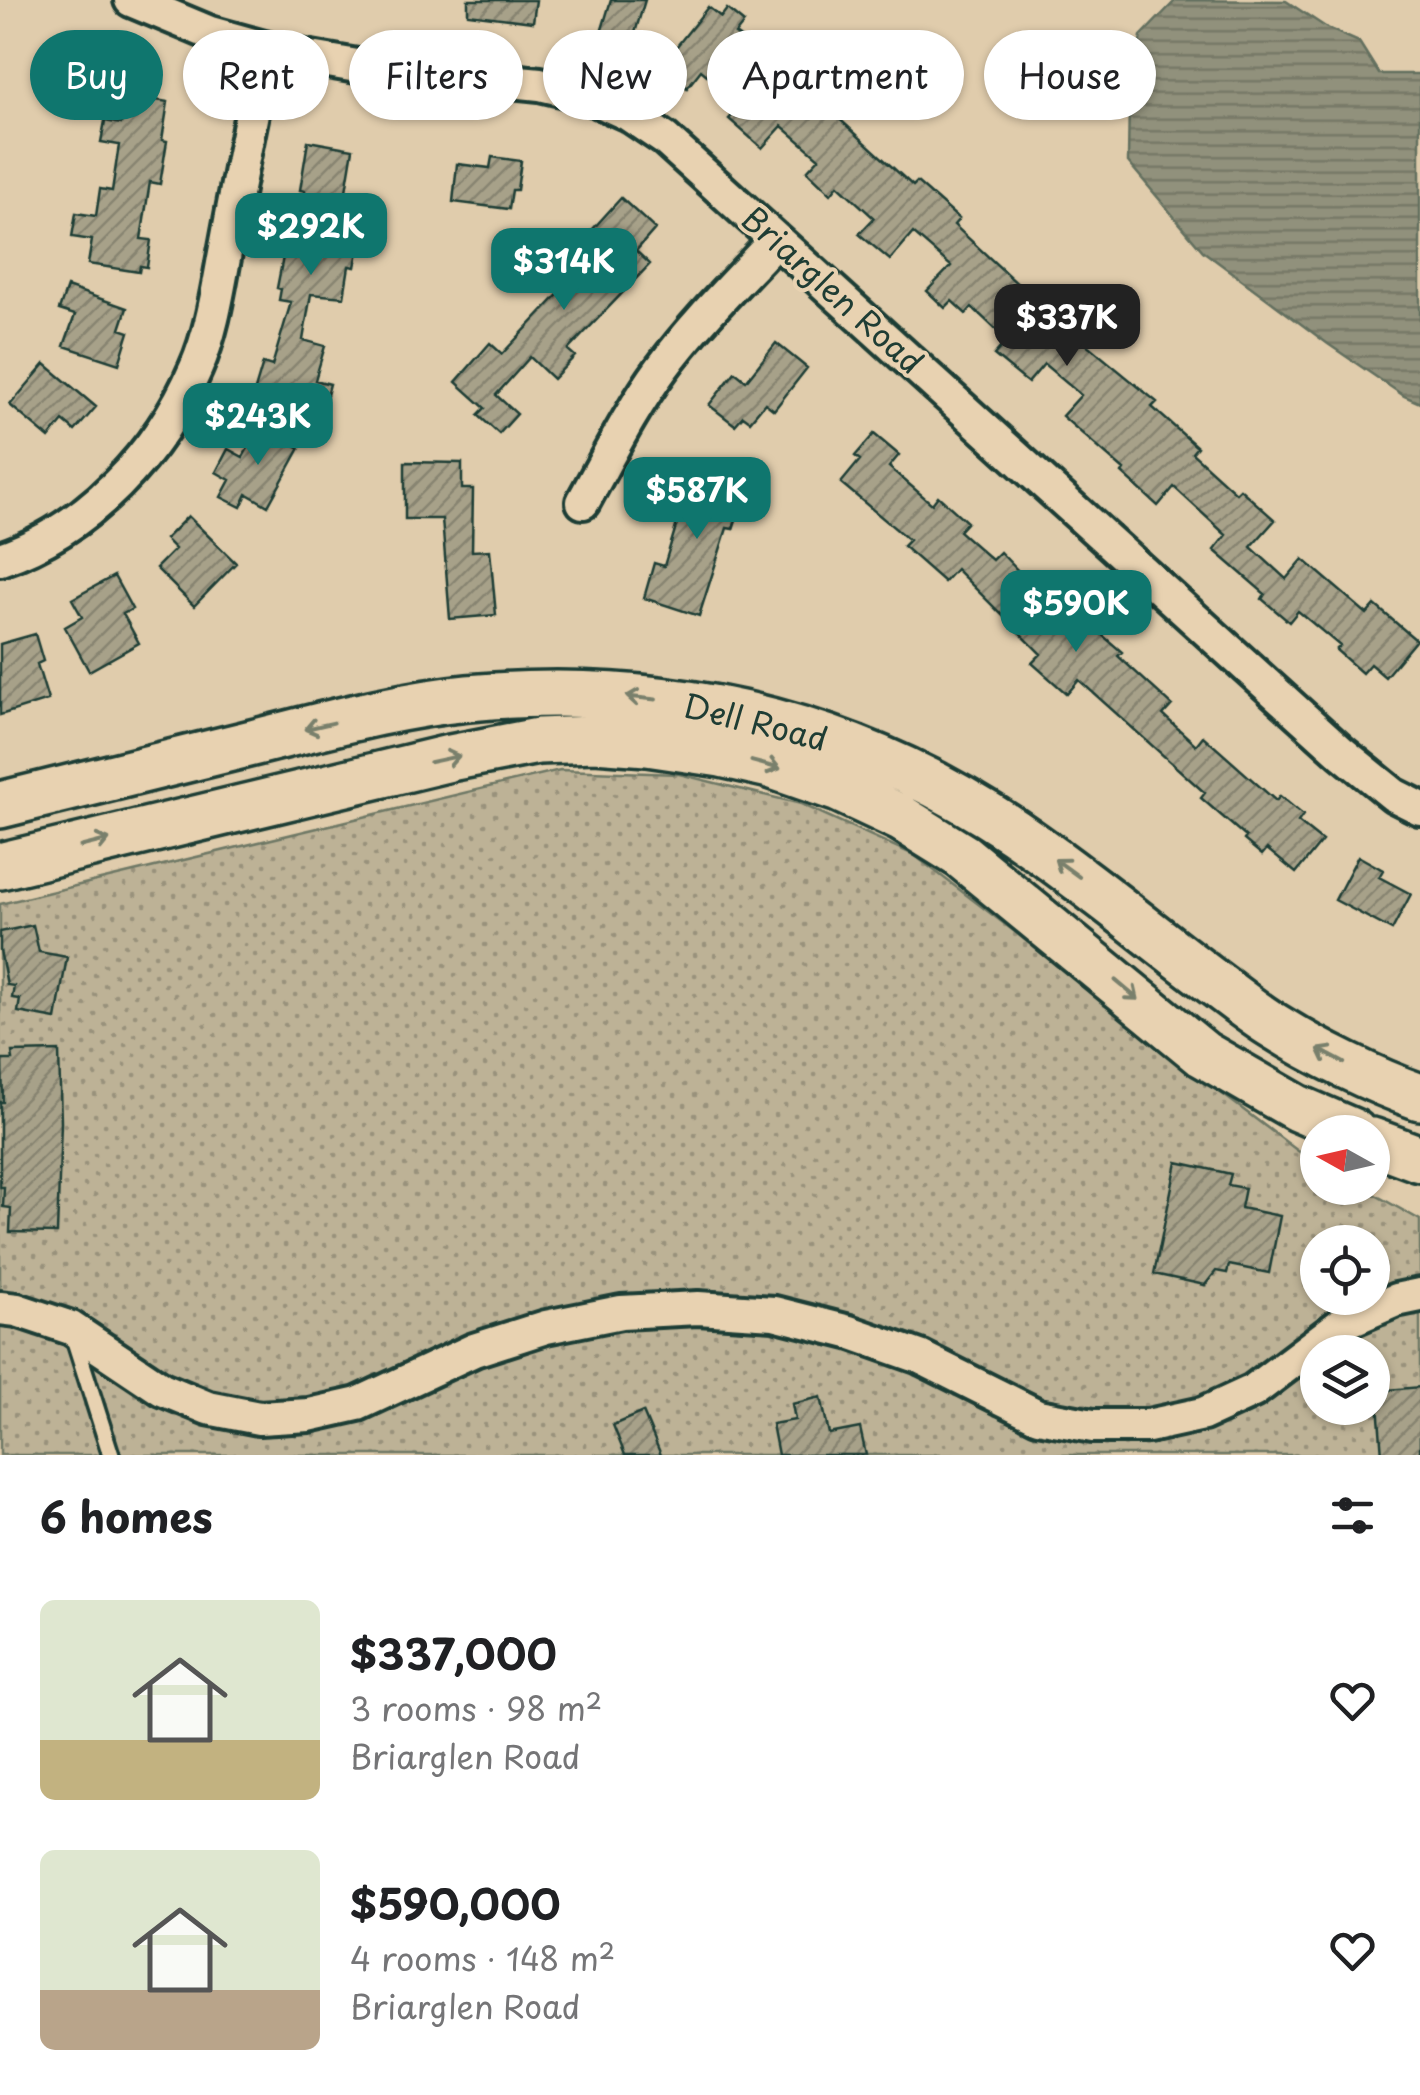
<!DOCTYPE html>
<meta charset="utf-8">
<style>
body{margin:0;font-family:"Playpen Sans",sans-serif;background:#f2f2f2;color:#202124;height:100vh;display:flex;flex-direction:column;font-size:38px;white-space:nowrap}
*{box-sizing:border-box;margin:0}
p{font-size:32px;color:#757577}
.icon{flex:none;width:55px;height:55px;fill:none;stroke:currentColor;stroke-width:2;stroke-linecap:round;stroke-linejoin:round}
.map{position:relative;height:1455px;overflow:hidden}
.panel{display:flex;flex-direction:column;background:#fff;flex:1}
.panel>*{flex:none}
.guide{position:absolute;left:30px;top:30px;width:1360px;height:90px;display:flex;gap:20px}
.needle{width:65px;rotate:278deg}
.buttons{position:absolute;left:1300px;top:1115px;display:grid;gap:20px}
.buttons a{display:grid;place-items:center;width:90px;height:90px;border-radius:50%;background:#fff;box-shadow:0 2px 8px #0004;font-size:50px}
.price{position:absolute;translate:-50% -85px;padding:0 22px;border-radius:20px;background:#0f766e;color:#fff;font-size:32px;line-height:65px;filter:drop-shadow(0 2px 5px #0008)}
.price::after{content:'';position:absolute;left:50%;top:60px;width:30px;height:22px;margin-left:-15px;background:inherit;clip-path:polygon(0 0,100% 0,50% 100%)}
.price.on{background:#222;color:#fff}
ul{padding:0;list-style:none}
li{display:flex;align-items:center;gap:30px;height:250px;padding:0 40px}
li span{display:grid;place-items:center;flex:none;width:280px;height:200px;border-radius:15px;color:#555}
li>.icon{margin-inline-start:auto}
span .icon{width:120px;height:120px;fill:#fffc;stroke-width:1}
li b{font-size:42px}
h2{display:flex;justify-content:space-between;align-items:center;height:120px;padding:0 40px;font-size:42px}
.chip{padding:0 35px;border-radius:45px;background:#fff;box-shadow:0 2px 8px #0004;font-size:35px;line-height:90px}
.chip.on{background:#0f766e;color:#fff}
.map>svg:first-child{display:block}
</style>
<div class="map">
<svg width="1420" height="1455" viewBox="0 0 1420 1455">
<defs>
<pattern id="grass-dots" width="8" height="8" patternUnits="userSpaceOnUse" patternTransform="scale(2.5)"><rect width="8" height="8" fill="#bdb296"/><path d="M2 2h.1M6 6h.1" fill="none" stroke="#99927b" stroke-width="1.8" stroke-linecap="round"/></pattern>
<pattern id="water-rules" width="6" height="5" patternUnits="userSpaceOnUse" patternTransform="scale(2.5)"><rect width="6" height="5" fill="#91917b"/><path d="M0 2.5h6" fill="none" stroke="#767866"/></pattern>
<pattern id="building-hatch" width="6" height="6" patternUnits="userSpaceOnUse" patternTransform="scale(2.5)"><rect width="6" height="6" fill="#a7a189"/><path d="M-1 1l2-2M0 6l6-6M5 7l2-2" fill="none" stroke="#878471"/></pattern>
</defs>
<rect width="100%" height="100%" fill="#e0ccac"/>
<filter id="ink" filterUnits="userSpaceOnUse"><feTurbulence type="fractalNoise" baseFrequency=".01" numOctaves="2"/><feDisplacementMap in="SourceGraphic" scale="20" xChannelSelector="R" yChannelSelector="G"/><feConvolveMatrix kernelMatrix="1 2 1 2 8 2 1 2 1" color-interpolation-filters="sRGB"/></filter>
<g filter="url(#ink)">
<path fill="url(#grass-dots)" stroke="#6e7865" stroke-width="2.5" fill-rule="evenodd" d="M560,770L679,774L801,804L914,855L1015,932L1115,1013L1298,1151L1317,1162L1318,1188H1363L1420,1220V1455H0V904ZM1318,1242H1372V1298H1318ZM1318,1352H1372V1408H1318Z"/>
<path fill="url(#water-rules)" stroke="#636f5f" stroke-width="2.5" d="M1176,0L1286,1L1327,28L1359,42L1379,74H1420V403L1404,396L1328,344L1203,251L1128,162L1129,100L1141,36Z"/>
<path fill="url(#building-hatch)" stroke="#1f3d34" stroke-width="2.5" d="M468,0H536L533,22L468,14Z
M611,0H645L631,46L600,36Z
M708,7L721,17L727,9L744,23L735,34L745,41L714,81L701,70L687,88L661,66Z
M788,72L913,186L917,182L959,219L954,225L1021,287L1019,289L1157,402L1152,407L1197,447L1192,453L1236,493L1240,489L1275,520L1251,547L1286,579L1303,559L1367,614L1375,605L1416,640L1385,677L1370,664L1362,673L1336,650L1340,646L1298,611L1289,622L1262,599L1265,594L1214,550L1226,535L1174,487L1158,506L1122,473L1124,470L1062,416L1081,395L1044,364L1028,383L994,355L1007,340L972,307L966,314L952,301L945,308L927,291L951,266L913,233L890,260L859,234L874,218L838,185L831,194L807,171L819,158L782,126L762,148L729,119L750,96L760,104Z
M126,95L168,102L162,140L167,141L160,184L150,182L141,239L151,240L147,267L140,266L139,272L88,264L92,240L72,237L76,213L96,216L100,189L112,191L119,145L101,142L105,121L121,124Z
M308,141L353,149L345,197L336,195L327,240L359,246L355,267L349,266L344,297L311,294L303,340L325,346L315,380L330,384L323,410L255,390L263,363L272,366L291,302L279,300L281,289L277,288L283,257L293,258L305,191L300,190Z
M492,157L521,161L517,190H512L509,209L453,202L457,164L490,168Z
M621,198L655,229L636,251L650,264L568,350L575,356L553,379L530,357L496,395L517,414L499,434L478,415L485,408L456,382L490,343L502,354L597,253L583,240Z
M67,287L127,308L120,329L129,332L119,364L64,346L75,315L59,310Z
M776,343L807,368L774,410L765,403L750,421L743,416L735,425L709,405L735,372L746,381Z
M45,364L96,407L75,431L63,421L49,438L10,405Z
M260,426L300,448L268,506L247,494L241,507L221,497L230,480L216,472L228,449L243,457Z
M874,434L899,455L889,467L932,504L938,496L967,522L959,531L992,560L1000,552L1028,581L1034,575L1057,598L1048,608L1083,639L1093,627L1122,652L1118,656L1172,705L1163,715L1196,745L1203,736L1276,801L1280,796L1303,815L1298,822L1322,841L1296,873L1267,849L1262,855L1244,840L1246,837L1201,798L1205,793L1079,680L1067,694L1032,663L1041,654L956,569L944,582L903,546L909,540L841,483L860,460L855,456Z
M405,462L462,463V489H473L472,551L490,550L496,615L450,619L442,519H405Z
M706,467L749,480L733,529L727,528L699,616L644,598L654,563L664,566L689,484L699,487Z
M188,516L236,563L194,606L156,568L175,549L165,539Z
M114,576L132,609L123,614L139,643L89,671L65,627L82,617L72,599Z
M35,634L43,661L37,664L48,700L0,715V644Z
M1358,856L1383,870L1379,877L1411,894L1392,930L1335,900Z
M33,925L39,952L67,957L56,1019L18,1012L20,999L12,998L14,986L7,985L0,950V932Z
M59,1051L61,1123L57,1233L10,1232L11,1208L3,1207L4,1187H0V1102H3L2,1060H13L12,1052Z
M1177,1162L1231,1174L1228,1185L1245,1188L1241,1208L1280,1216L1269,1273L1229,1265L1227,1273L1216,1271L1205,1285L1154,1274Z
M1420,1387V1455H1382L1377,1391Z
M821,1397L829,1434L860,1428L866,1455H778L772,1424L795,1420L792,1404Z
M643,1412L661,1455H625L613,1425Z"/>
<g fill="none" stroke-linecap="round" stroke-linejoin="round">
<g stroke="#1f3d34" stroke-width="22">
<path id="lane" d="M73,1335L111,1455"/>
</g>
<g stroke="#1f3d34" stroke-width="40">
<path id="street" d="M131,0L210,33L282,53L357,66L540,84L586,95L628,114L665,139L1341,752L1394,795L1420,808
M583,502C608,457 631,410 662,368C695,323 737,282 775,241
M0,559C88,530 160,452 196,368C213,330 219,283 227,242C239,177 252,113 265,48
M0,1308L17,1310L71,1328L162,1389L208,1408L259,1418L309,1415L358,1404L474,1350L546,1327L621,1312L698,1308L774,1313L849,1332L920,1357L1038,1416L1093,1426H1148L1203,1414L1253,1391L1343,1323L1396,1300L1420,1295"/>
</g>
<g stroke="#1f3d34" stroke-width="52">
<path id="secondary" d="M0,805C85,784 170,763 256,742C325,725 396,705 468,698C664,680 848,721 1013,831C1084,879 1149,934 1217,985C1236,999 1254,1014 1274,1026C1317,1053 1372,1080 1420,1097
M0,866L450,758L538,741L595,739L647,743L721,754L770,765L839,789L901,818L962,856L1203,1054L1297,1108L1353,1132
M1372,1141L1420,1159"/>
</g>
<use href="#lane" stroke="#e8d2b1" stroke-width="15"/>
<use href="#street" stroke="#e8d2b1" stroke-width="32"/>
<use href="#secondary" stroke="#e8d2b1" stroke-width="45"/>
</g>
<defs><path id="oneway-shaft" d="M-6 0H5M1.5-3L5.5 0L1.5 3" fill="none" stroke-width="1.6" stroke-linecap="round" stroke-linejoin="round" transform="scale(2.5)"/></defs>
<g stroke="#79806c">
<use href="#oneway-shaft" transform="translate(641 698) rotate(-174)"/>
<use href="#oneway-shaft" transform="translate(319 726) rotate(167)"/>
<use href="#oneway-shaft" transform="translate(445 759) rotate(-12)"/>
<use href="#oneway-shaft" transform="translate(766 765) rotate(15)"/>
<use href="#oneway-shaft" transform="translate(95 843) rotate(-14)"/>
<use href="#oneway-shaft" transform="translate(1067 868) rotate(-144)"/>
<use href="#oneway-shaft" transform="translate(1127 990) rotate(40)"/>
<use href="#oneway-shaft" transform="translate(1331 1056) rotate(-152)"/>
</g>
</g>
<g text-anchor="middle" stroke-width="8" stroke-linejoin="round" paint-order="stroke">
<g font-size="32" fill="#1f3d34" stroke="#e8d2b1">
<text transform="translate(832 291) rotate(42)" y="11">Briarglen Road</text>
<text transform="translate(755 723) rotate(14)" y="11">Dell Road</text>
</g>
</g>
</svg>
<div class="buttons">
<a><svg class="needle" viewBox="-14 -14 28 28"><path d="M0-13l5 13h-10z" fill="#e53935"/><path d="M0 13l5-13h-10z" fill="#757577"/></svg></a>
<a><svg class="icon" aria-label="locate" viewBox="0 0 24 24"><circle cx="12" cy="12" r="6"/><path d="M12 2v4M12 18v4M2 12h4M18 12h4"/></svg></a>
<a><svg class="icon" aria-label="layers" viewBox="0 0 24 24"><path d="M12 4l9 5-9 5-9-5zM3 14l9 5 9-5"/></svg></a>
</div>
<b class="price" style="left:311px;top:278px">$292K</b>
<b class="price" style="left:564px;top:313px">$314K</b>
<b class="price on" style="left:1067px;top:369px">$337K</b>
<b class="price" style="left:258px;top:468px">$243K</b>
<b class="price" style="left:697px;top:542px">$587K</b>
<b class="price" style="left:1076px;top:655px">$590K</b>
<div class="guide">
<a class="chip on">Buy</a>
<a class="chip">Rent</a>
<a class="chip">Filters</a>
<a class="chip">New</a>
<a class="chip">Apartment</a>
<a class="chip">House</a>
</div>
</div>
<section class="panel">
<h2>6 homes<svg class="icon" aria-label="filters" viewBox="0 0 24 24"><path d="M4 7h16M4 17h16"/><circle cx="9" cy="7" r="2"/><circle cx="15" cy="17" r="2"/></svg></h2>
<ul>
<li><span style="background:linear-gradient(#dfe7d0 70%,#c2b280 0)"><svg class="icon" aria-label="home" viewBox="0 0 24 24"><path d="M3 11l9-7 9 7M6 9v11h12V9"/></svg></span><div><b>$337,000</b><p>3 rooms · 98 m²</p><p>Briarglen Road</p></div><svg class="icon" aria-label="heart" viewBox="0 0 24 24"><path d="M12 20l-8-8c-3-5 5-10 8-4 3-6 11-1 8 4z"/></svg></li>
<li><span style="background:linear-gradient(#dfe7d0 70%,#b9a48a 0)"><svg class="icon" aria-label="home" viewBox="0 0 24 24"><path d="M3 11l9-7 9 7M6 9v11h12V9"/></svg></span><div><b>$590,000</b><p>4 rooms · 148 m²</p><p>Briarglen Road</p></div><svg class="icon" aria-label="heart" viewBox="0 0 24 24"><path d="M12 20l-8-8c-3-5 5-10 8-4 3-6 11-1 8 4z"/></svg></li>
</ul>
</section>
